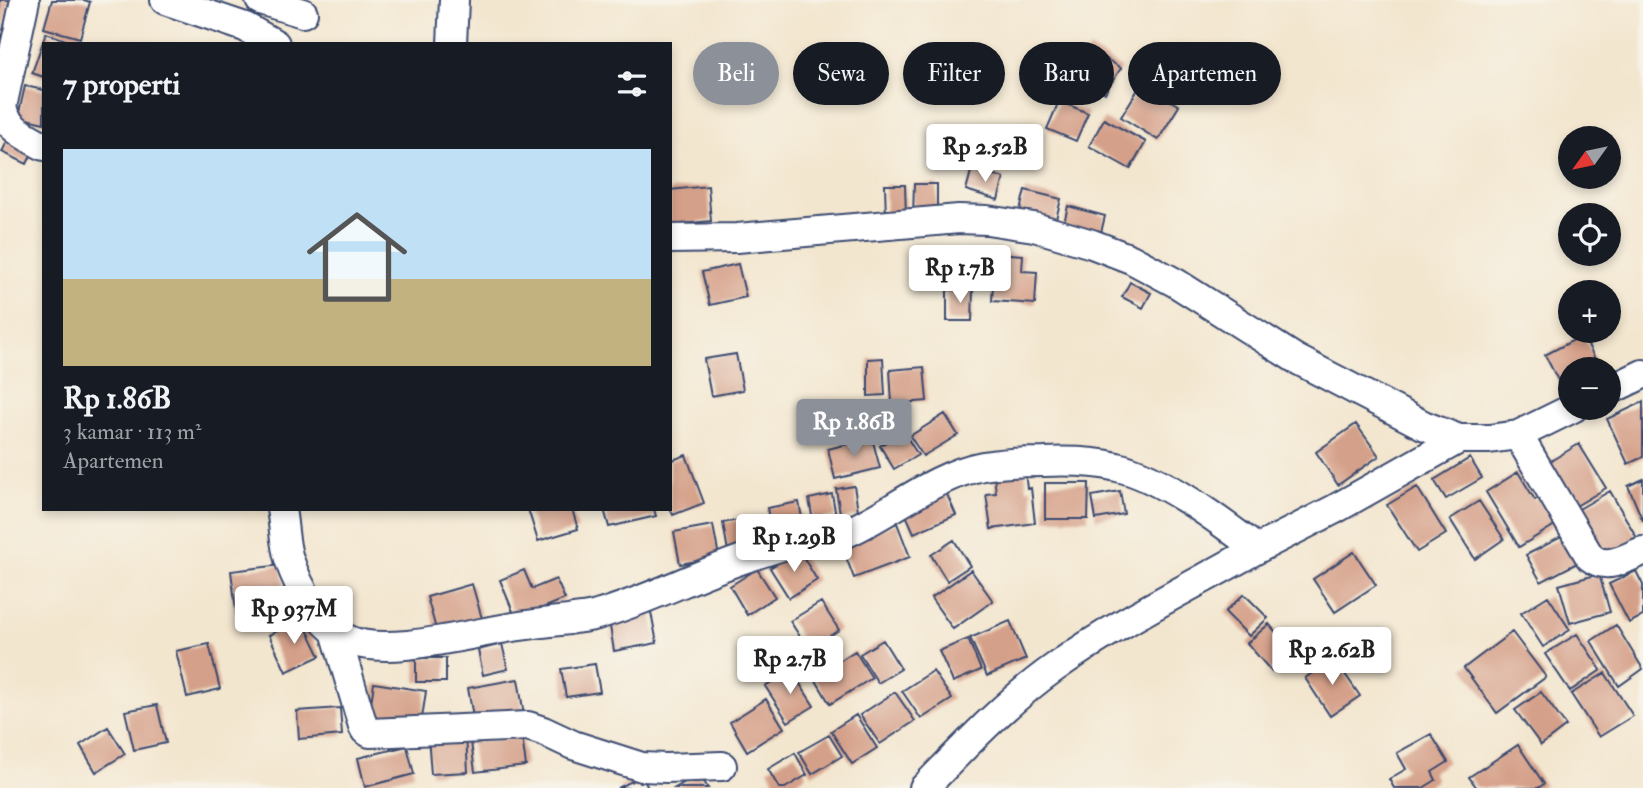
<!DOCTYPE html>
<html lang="id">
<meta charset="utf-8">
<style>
body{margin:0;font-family:"IM FELL Double Pica",serif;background:#242831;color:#f1f3f6;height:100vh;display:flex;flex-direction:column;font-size:26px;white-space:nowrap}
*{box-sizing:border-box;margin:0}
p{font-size:23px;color:#9ea1a6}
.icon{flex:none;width:38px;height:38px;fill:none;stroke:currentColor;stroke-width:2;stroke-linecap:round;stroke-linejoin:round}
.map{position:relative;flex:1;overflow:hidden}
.drawer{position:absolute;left:42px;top:42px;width:630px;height:469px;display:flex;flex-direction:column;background:#171b24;border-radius:0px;box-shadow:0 4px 10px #0003}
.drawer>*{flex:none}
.hud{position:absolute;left:693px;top:42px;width:665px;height:63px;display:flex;gap:14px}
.needle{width:46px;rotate:237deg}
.buttons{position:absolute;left:1558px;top:126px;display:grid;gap:14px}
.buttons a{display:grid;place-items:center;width:63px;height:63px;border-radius:50%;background:#171b24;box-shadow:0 4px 10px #0003;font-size:35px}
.price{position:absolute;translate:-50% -60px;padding:0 16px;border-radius:7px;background:#fff;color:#222;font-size:23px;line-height:46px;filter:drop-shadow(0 2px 4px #0008)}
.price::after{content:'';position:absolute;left:50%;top:42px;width:21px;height:16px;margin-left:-10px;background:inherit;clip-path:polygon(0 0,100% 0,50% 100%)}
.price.on{background:#8c9099;color:#fff}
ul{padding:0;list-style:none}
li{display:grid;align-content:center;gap:14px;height:371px;padding:0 21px}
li+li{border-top:2px solid #363941}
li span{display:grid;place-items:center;height:217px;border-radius:0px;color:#555}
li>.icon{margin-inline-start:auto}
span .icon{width:126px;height:126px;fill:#fffc;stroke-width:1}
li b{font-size:30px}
h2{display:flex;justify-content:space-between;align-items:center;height:84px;padding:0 21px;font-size:30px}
.chip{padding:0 24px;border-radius:32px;background:#171b24;box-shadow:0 4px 10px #0003;font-size:24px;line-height:63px}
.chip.on{background:#8c9099;color:#fff}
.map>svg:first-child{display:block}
</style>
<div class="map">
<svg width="1643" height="788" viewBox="0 0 1643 788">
<rect width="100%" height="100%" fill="#f7f3e8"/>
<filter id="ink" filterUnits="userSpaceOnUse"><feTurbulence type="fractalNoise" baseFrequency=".0143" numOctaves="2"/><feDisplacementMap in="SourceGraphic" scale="14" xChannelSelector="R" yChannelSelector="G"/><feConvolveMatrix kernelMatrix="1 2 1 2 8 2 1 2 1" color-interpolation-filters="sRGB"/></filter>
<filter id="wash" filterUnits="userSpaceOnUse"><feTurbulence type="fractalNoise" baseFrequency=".00686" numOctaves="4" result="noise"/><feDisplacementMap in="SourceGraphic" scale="28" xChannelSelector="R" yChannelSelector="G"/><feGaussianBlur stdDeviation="1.57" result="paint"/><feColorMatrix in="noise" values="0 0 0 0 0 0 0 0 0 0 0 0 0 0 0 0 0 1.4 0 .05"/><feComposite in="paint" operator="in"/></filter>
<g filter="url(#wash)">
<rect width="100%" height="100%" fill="#f3e6cf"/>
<g id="blocks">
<path fill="#d5a089" d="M0,0H10L1,41H0Z
M52,0H84L90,2L80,38L44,28Z
M46,33L74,43L44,44V77L32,73Z
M1089,48L1121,68L1105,93L1073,74Z
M1142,83L1179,106L1158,140L1121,117Z
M25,86L44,90V123L18,117Z
M1059,101L1088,113L1076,141L1047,129Z
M1104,119L1146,142L1130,169L1089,146Z
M11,133L36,145L27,164L2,152Z
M972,168L1004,178L998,200L966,190Z
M914,184H937V216H913Z
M885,185H905L906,217L886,218Z
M708,186L711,221L670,225V190Z
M1025,190L1061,199L1054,227L1018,218Z
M1068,206L1105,216L1099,241L1062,231Z
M987,251L989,277L943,279L942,253Z
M995,253L1023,255L1022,271L1037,272L1035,304L992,301Z
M738,264L746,297L710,305L702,272Z
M1130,282L1151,293L1143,308L1122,297Z
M947,290H973L972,321H947Z
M1583,335L1600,369H1570V391L1565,394L1545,355Z
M736,354L743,390L711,396L704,359Z
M883,358L885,395L868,396V359Z
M924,367L927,401L892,404L890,370Z
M1643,402V457L1628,464L1607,419Z
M945,414L958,435L923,456L910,436Z
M1356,424L1379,456L1338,485L1316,452Z
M903,431L918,455L894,469L880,446Z
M872,438L880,468L835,479L828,449Z
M1579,444L1606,488L1571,509L1544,465Z
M686,455L704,503L673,515L670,508V461Z
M1470,458L1482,478L1446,499L1434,480Z
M1025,471L1027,489L1031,488L1035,523L991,529L986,494L996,493L994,475Z
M1518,472L1535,500L1547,493L1563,520L1519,547L1486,492Z
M1643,479V521L1628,486Z
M1045,483H1089L1088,519H1045Z
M854,486L859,516L841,519L836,489Z
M1417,487L1446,534L1417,552L1387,505Z
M945,490L956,515L914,533L903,508Z
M1120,491L1124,514L1096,519L1092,496Z
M1610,491L1637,538L1599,560L1572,513Z
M832,494L836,516L813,521L809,499Z
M1479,501L1504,539L1475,559L1450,519Z
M799,502L804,529L772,535L767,508Z
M528,509H572L578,529L538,541Z
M604,509H654L656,516L609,527Z
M754,517L760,551L729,557L723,523Z
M897,523L910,557L854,578L841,544Z
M713,525L719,557L680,564L674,532Z
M1567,534L1581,561L1541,582L1526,555Z
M954,540L970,566L947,581L931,555Z
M799,550L817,580L789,598L770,568Z
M1354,552L1376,585L1335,612L1313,579Z
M281,565L286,599L269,601L272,622L238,626L231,571Z
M757,569L775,597L747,615L730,586Z
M524,570L532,589L556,579L565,599L516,619L500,580Z
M971,570L993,601L953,629L931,598Z
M1636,571L1643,585V616L1629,623L1609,584Z
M1599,574L1610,612L1570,623L1559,585Z
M472,584L483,622L438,636L427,597Z
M1244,594L1268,618L1249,636L1225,612Z
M1548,596L1570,630L1543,647L1521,613Z
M821,602L839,630L808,649L790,621Z
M651,612L657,643L614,651L609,620Z
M302,619L320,656L286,672L269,635Z
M1010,621L1026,659L987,676L970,638Z
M1269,624L1293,653L1271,671L1247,643Z
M1616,625L1643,669L1619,686L1591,641Z
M1512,632L1546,677L1497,713L1464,668Z
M1577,634L1601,670L1570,691L1545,654Z
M968,639L981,670L953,682L939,651Z
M883,640L901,669L878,683L860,654Z
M209,644L220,689L187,697L176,651Z
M502,644L508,669L483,675L478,650Z
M855,651L872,678L830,704L814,677Z
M416,658H446V682H416Z
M1334,658L1360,696L1330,716L1305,678Z
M595,664L600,692L566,697L561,669Z
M791,670L814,706L788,722L765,686Z
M933,671L952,699L921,719L902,691Z
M1605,673L1633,716L1599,737L1571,694Z
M518,679L524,715L474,723L468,688Z
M374,683L426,691L421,725L369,717Z
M895,692L915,721L880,744L860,715Z
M1541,692L1566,726L1541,745L1515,710Z
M766,699L784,728L747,751L730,722Z
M157,705L166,743L134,750L125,711Z
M340,708L342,735L299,739L297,711Z
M856,715L877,748L852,764L831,731Z
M108,727L125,754L96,772L80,745Z
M466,734L468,772L431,774L428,736Z
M1431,734L1448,762L1432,772L1436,780L1423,788H1394L1389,779L1406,769L1397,753Z
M829,735L842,756L812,774L799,752Z
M522,737L526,766L475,772L471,742Z
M1518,745L1544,784L1538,788H1477L1469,777Z
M407,746L414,774L365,787L358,758Z
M795,753L807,775L785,788H779L768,769Z
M699,774L708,788H675Z
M642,776L648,788H618Z"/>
</g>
</g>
<g filter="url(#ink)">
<use href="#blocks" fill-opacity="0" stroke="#3b4a6f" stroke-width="2"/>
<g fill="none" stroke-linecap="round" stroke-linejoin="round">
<g stroke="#3b4a6f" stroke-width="32">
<path id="minor" d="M25,0L2,107C6,128 26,136 44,146
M165,0L245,27L275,44
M260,0L303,13
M452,44L454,0
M670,239L737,238L959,219L987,220L1034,227L1092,244L1131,259L1176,283L1296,359L1423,425L1459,439H1489L1518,435L1573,408
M1608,391L1643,374
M1518,435L1590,557C1607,571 1625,558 1643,551
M281,509C284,525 284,544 289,559C299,589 319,624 347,639C383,658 473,633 513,627C532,624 550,622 569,620C578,618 588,618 597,615C649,600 697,574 749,557C761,553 774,548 787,545C805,541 825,543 842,535C890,515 931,476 983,466C1003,463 1024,462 1044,462C1069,461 1093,461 1117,467C1162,477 1220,521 1257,549L1335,509L1459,439
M335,631L363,726L365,730L370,733L528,726L543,731L573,745L642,767L666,768L722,766
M924,788C965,746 1006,702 1054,668C1117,623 1190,587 1257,549"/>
</g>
<use href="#minor" stroke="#fff" stroke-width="28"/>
</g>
</g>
</svg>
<div class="buttons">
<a><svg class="needle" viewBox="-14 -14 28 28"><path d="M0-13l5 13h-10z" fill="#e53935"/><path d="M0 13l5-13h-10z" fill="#9ea1a6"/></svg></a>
<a><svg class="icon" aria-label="locate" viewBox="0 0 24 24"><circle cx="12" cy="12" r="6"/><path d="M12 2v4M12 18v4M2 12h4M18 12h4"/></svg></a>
<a>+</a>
<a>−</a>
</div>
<b class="price" style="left:985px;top:184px">Rp 2.52B</b>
<b class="price" style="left:960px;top:305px">Rp 1.7B</b>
<b class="price on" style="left:854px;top:459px">Rp 1.86B</b>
<b class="price" style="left:794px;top:574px">Rp 1.29B</b>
<b class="price" style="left:294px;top:646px">Rp 937M</b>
<b class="price" style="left:1332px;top:687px">Rp 2.62B</b>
<b class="price" style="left:790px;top:696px">Rp 2.7B</b>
<div class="hud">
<a class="chip on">Beli</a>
<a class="chip">Sewa</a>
<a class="chip">Filter</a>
<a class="chip">Baru</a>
<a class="chip">Apartemen</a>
</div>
<section class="drawer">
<h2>7 properti<svg class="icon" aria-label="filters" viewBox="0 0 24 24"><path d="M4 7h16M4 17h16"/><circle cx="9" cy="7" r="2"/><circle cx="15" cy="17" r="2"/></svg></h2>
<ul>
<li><span style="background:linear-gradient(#bfe0f5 60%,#c2b280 0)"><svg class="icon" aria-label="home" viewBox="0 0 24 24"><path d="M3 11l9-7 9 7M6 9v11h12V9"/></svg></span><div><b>Rp 1.86B</b><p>3 kamar · 113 m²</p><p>Apartemen</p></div></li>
</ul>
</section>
</div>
